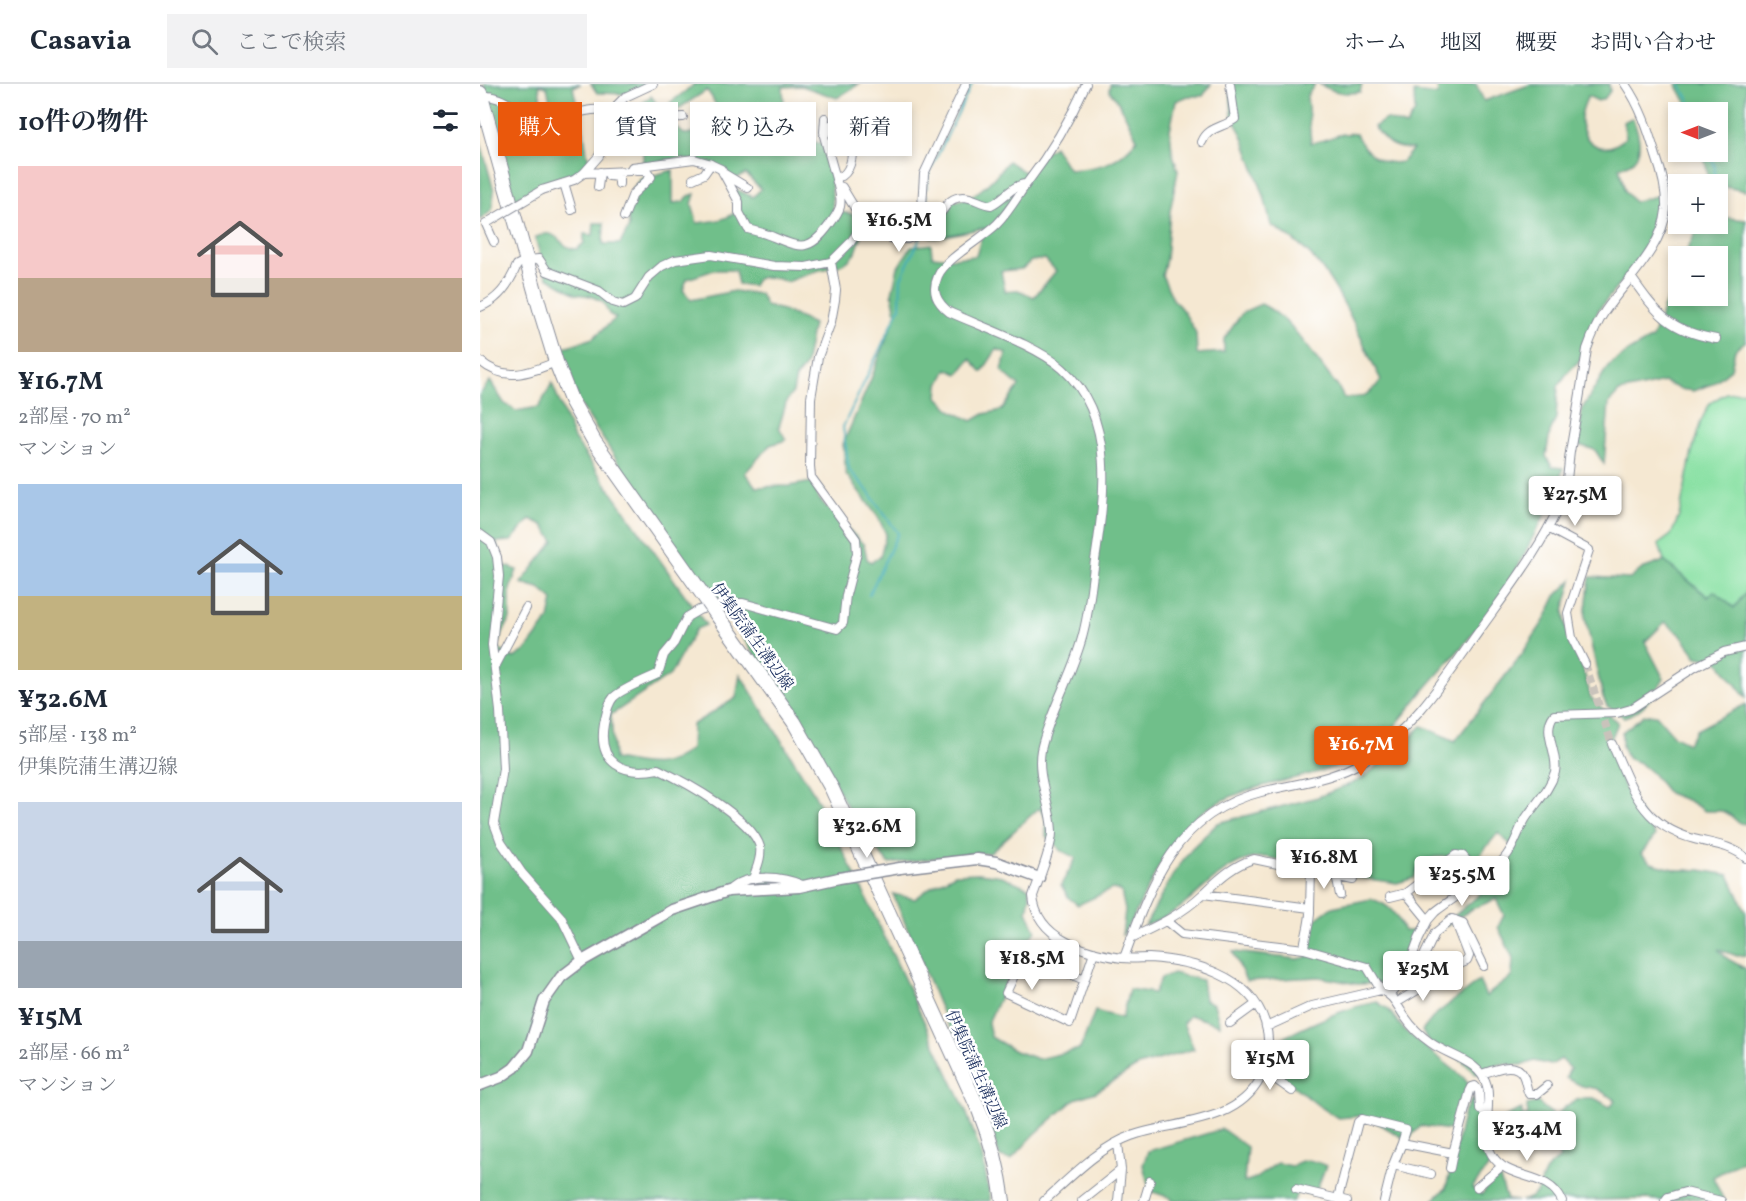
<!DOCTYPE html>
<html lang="ja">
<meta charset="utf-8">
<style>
body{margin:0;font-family:Vollkorn,"Noto Serif JP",serif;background:#f2f2f3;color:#1f2937;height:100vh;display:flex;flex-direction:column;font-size:22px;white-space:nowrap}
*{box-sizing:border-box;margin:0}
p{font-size:20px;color:#747a83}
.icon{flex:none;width:33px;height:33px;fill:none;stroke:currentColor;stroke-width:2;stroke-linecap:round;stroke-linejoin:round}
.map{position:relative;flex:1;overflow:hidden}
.sheet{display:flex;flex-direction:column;background:#fff;width:480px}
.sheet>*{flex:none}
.guide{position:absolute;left:18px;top:18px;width:570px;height:54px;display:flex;gap:12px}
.needle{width:39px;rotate:270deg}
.buttons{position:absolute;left:1188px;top:18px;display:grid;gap:12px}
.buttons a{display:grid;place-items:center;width:60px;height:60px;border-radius:0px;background:#fff;box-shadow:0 3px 9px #0003;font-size:30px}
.price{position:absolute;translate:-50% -51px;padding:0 14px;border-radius:6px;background:#fff;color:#222;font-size:20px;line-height:39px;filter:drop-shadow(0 2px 3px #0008)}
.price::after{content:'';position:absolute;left:50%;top:36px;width:18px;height:14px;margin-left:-9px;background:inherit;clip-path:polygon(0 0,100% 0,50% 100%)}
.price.selected{background:#ea580c;color:#fff}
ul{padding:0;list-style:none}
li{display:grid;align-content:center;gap:12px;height:318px;padding:0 18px}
li span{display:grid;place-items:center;height:186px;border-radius:0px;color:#555}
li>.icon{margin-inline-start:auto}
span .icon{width:108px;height:108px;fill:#fffc;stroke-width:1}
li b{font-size:26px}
h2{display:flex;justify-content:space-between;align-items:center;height:72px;padding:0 18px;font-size:26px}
.tag{padding:0 21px;border-radius:0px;background:#fff;box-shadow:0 3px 9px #0003;font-size:21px;line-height:54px}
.tag.selected{background:#ea580c;color:#fff}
header{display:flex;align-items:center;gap:36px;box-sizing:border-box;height:84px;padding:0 30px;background:#fff;border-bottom:2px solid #e0e1e3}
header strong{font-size:28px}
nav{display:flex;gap:33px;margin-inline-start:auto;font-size:21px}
.search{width:420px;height:54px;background:#f2f2f3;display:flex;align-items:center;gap:15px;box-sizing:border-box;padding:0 21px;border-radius:0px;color:#747a83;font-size:22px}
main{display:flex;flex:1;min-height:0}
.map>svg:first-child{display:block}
</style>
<header>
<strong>Casavia</strong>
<div class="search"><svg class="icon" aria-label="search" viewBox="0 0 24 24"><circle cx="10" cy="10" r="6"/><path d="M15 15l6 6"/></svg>ここで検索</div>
<nav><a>ホーム</a><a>地図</a><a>概要</a><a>お問い合わせ</a></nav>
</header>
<main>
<section class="sheet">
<h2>10件の物件<svg class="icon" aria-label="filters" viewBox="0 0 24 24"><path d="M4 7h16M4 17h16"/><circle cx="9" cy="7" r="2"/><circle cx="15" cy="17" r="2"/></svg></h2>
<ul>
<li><span style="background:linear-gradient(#f6c9c9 60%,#b9a48a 0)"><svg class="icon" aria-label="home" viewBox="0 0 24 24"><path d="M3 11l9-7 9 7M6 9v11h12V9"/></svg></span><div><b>¥16.7M</b><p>2部屋 · 70 m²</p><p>マンション</p></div></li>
<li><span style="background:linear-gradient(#a9c7e8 60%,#c2b280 0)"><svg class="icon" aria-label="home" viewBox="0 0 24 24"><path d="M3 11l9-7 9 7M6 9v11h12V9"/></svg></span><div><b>¥32.6M</b><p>5部屋 · 138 m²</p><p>伊集院蒲生溝辺線</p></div></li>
<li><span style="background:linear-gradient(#c9d6e8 75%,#9aa5b1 0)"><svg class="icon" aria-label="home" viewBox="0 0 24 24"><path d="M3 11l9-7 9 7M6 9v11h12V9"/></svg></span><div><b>¥15M</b><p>2部屋 · 66 m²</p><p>マンション</p></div></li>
</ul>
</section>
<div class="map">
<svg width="1266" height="1117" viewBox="0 0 1266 1117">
<rect width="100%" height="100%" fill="#fff"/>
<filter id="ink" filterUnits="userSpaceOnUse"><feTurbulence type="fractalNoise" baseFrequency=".0167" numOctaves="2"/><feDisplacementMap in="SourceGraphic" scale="12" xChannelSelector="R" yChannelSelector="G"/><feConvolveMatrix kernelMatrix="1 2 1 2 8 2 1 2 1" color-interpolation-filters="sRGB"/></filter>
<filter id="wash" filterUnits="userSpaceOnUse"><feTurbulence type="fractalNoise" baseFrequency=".008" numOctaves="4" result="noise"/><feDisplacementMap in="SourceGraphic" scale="24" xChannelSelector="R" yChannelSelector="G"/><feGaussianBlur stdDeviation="1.35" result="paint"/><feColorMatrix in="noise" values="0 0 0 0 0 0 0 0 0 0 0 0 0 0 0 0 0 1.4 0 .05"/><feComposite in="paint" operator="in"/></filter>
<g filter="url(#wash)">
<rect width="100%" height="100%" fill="#f5e8d2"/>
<path fill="#8ae1a4" stroke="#528881" stroke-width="1.5" d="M1266,307V508L1254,524L1234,507L1229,513L1184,477L1179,460L1191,451L1199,432L1212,368L1221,337L1230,319L1246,309Z"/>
<path fill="#6fbf8a" stroke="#457774" stroke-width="1.5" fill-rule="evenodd" d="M4,0H101L93,3L98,26L71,21L67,3L59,1L61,19L69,27L64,37L51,36L37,41V48L52,43L83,44L101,36C106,51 104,67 111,82L46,109L33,116Z
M111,0H171L149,10L117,9Z
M215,0H379L357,14L322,2L303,3L304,23L317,52L329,58L342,59L351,95L353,127L372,130L382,138L384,145L376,168L368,177L358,182L336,187L307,198L296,194L283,193L277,195L273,202L258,200L255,186H234L207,195L203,206L211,216L254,207L280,210L286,222L303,226L333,240L325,282L316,293L313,308L307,316L299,343L306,356L290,361L265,389L276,403L309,402L332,398L339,415L384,461L387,475L391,478L400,473L406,450L398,433L366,390L363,360L391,295L416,230L412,209L418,183L431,163L451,160L452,172L473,174L496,172L504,144L455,154L439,148L461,119C493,118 509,102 528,77L546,89L561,71L574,62L589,86C619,84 639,80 657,55L640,21L629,6L630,0H731L723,12H708L696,17L690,46L692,67L698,87L690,127L686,175L682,191L693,215L704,228L716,249L717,270L744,268V255L763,228L781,220C812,234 836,276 858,303L864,314C884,314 890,311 901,296C882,258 866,216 840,182C827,165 809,152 791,141L784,112L762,51L752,33L750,0H835L827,12L831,59C846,57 862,47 876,50C885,69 901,82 922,78L933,65C911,65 907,59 894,43L906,35L926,42L935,28L934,8L958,11L957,0H996L1004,17L1049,1L1129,0L1130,7L1125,14L1118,17L1108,12C1104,20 1100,30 1101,39C1106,65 1128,71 1146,53L1143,38L1152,34C1158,45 1164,67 1153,77C1150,80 1143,82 1139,83L1145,107L1154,118L1180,111L1177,144L1152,185L1119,225L1109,246L1100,276L1088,288L1078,302L1076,334L1070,348L1066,372L1072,383L1083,384C1077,408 1066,429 1054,451C1042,475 1030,500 1014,522C993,552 968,578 944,606C924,630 906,659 877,673C827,699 766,696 719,730C714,734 709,741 704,746C675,779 665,817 642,852L645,826L641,807L632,805L598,821L589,814L581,801L596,774L582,767L566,752V734L559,724L510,769L487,770L409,780L378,743L346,683L287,589L245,528L192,460L100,320L78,265L113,254L136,234L129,230L123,218L111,212L96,210L67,193L55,154C79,140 77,165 97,165L104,159V150L113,151L114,139H124L123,160H140L149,143L147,124L152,107L160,95L193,86V119L203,118L209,112L215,110L212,120L217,139C232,137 250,137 260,123L253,104L273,113L281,105L266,90L253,96L229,81L200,74L162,82C167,60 156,57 137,51L144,36L171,12L191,39L204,50C238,48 248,35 227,6L195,27L190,19ZM565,175L576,187L554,213L538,206L525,207L521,187L542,185L551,177ZM517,265L526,269L522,287L539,302L522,326L504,330L492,337L472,327L458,313L459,301L467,285L478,290L490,275L502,288Z
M839,0H882L880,8C864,11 854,8 839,0Z
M1196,0H1266V107L1230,100L1223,68H1238V28H1211Z
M0,56L14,107L12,126L0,136Z
M1238,133L1266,136V257L1255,266L1251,285L1232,300L1213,307L1200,305L1184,298L1139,308L1129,319L1124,380L1115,366L1098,361L1102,325L1128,282L1151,266L1172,254L1198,187V212H1238V172H1204L1220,140H1238Z
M10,297L24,319L36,327L59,323L72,299L94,355L226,541L216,545L190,591L131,631L134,675C168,681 182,687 211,665L212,641L256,614L260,590L334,709L383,807L486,1027L502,1072L511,1117H0V310ZM50,435L63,441L74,457L41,499L59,504L73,516L69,535L45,567L34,574L16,563L30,535V505L37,486L30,483L24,482L16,458L31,457Z
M1184,477L1228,513L1234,507L1254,524L1266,508V614L1238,577L1217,573L1200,550L1185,538L1165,558L1184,595C1172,612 1165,627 1144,633L1127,622L1123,613L1105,533L1110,493L1150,495L1162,485Z
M1092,496L1084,527L1087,549L1102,581L1111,614L1138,639L1129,660L1146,707L1175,752L1161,770L1171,779L1197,786H1220L1249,791L1266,828V871L1257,872L1238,865L1248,875L1266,885V1075L1233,1093L1244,1117L1207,1114L1189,1117L1166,1115L1041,1117C1064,1111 1057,1099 1068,1084C1071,1080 1077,1077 1080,1074C1069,1045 1053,1049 1026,1044L1024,1036L1028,1031L1042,1025V1032H1048L1047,1021L1057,1018L1076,1033C1083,1022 1098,1012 1113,1014C1118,1015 1125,1021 1130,1023L1135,1016L1118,1005L1102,1002L1086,994L1090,984L1081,975L1071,981L1054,977L1043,981L1020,980L996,990L972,967L949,959L942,947L955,931L999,897L1006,912L1032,892L1033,874L1018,843L1024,831L1016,815L992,825L963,843C972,832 982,826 992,817C1010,802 1024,783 1033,763L1018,749L995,777C979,774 952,767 940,781C937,784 936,791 934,794L917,799L874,793L787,773C751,772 731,799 705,820C693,830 679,836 665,842L694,789L711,765L738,739L838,713L880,696L919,665L942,642L975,657L1042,570L1064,537L1076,512Z
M1266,620V740L1259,739L1250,731L1242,727H1225L1209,717L1188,709L1172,689L1160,679L1147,674L1142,662V648L1164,631H1176L1194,652L1208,659L1216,646Z
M499,789L522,792L549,804L550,812L547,827L556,847L541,863L527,872L514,892L528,895L508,939L511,953L535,967L558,975L600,965L615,927L642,934L649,905L674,909L681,894L693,889L722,896L725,916L734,920L740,941L710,931L703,939L714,965L658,982L616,1008L595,1015L554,1051L531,1076L520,1073L486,975L460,924L413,810L435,815L451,803L475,790Z
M891,815C910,820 916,830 924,847H936L930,866L908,899L877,900L839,893L766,897L753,868L818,875L827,873L832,838L852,823Z
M897,918L908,925L924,946L983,993L990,1002L970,1046L941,1042L927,1056L896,1038L881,1032L858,1034L839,1022L797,989L801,970L800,955C832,940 862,924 897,918Z
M993,1014L1001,1032L1009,1082L992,1104L1002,1111L1011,1097L1019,1092L1027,1116L1038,1117H952L966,1104L984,1028Z
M742,1045L767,1063L764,1098L776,1094L797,1079L812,1082C825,1073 833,1076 846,1082L835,1110L817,1108L814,1117H692L691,1114L670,1107L663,1081L668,1067Z"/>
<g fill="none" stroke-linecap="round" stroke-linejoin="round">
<path stroke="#3eacbb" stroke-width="2" d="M1200,0L1215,28
M1228,68L1235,82L1234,100
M447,105L448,91L492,0
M446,135L447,111
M389,511L418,449L384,402L369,386L363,343L420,223L421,194L446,142"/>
</g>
</g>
<g filter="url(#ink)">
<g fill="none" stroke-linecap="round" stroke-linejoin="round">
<path stroke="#c9c3bb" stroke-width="8" stroke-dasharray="8 4" stroke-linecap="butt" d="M1105,580L1132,660"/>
<g stroke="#888c98" stroke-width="10">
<path id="minor" d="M1,12C24,10 39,31 61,34C79,36 95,28 112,26C120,25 128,26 135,26
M135,31C158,32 179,35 203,33
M351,41L344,52L358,102
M344,48L345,34
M722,58C728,43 742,44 755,35L750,0
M104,89L150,87L152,83L214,75L228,79L241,85L259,118V128L268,145C276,147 284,149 291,152C320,164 329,169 350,140C361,125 363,121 358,102L362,103L385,141L398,149L414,155H427L435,152L441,139L444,90L486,0
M243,89L268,104
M129,92L139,93V100
M362,92C375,83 372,61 372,45
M213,95L224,90L231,80
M84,99L92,126
M118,103L120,88
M62,106L94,96L104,89L119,72L133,43L138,20L145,13L173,0
M144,133L153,110L171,93L167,87H156
M441,139C468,136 460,114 483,113C493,113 501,120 511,121C523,116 533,100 546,100
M6,140L14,158
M1151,193C1177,230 1190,247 1236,255
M0,223C18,216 30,199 37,181L47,176L59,175L67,187L119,207L133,218L143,221L155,215L169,193L182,182L195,176L231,171L294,182L326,183L351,178L370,159L379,146L385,141
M0,277C26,299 48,289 76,278
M1068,444L1109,466L1088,529L1092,554L1105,580
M0,450L11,458L17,473L19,492L12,561L20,627L23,685L14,739L21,758L42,789L81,833L102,877
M15,583L46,524
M1132,660C1152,704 1161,741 1214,755C1233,760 1251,761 1266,774
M856,791L860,811
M273,795C276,785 282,774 280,763C272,734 205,698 178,685C144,692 117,680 124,640C126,632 127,621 133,614C138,607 169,594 178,590L184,571L194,559L207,533L219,526L244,519H263L357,545L363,539L366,511L377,469L376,455L331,393L330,382L331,314L338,273L351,238L355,216L356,206L351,178
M248,807C267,788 302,792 325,802
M926,809L948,836
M723,810C738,796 753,781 774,775L873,796
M910,813L926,809L976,771L983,772L1001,794
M830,824L831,787
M651,854C677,842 702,830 723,810L830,824C831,838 825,851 824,865L702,850L686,837
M824,865L887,883L901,906
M644,874C671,799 696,729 781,708C817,699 854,696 885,676C933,645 966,593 999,547C1029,505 1063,462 1083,413C1088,399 1088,382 1090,368C1096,334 1102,299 1107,265C1112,251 1117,239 1125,227C1145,198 1183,163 1186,126C1187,107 1182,89 1176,72C1168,46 1161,23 1145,0
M968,885L987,877L989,872L975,836
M924,895L935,891L955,849L972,835L983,839L1004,882
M604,896L544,870L526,909L590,939L614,868
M910,910L924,895L939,854L948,836L955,828C975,812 1013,791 1027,771C1036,759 1039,743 1048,731C1058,717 1070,705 1075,688C1079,670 1061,647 1074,631L1137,629L1151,625L1215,583L1244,568L1266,563
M916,919L939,905L959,897
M750,939L776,920
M786,943L832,922L901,906C914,911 917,922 925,933C931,942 941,952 951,959C969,972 1001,977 1007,1002C1012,1024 1000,1051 1012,1071C1028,1098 1068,1086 1082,1117
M784,987L812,1007
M1002,990C1013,986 1036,976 1043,991C1046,997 1046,1004 1049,1010H1057L1067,1002
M638,1059L641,1086L638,1117
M913,1081L951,1090
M970,1084L973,1069
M997,1103L1022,1082
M816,1105L867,1117
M860,1115L859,1110L878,1038L882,1035L926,1046L922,1059
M564,1117C590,1094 618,1064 651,1052C692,1037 756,1041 780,995C789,976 791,958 785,938C770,891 713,877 669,874C660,874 651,875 642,874C607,869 556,855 553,812C558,797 573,761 572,747C571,720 556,694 561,666C570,625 595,587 604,546C609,526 611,504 614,483C624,418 638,335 583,285C558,262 502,243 469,228C457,218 451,208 458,192C465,175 503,154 517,140C529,128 537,113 547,99C571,68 590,36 606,0
M602,1117L641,1086
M664,1117L670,1097
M904,1117L913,1081L922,1059L973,1069L990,1007L992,1003L995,1002L999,1007L1000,1025L1008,1032
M1185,1117L1188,1113L1205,1108L1241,1117"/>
</g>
<g stroke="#888c98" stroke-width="13">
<path id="tertiary" d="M420,784L497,775L516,778L559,794
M0,1001L21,993L34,984L48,967L64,917L81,893L102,877L192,826L248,807L319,803L359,794"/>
</g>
<g stroke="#888c98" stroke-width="16">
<path id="primary" d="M0,9L62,232L76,278L91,316L114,357L228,518
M235,528L314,638L352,705L499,1026C511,1056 519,1085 523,1117"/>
</g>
<use href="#minor" stroke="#fff" stroke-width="8"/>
<use href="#tertiary" stroke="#fff" stroke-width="10"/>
<use href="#primary" stroke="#fff" stroke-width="14"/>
<g stroke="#888c98" stroke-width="10" stroke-linecap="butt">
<path id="minor-bridge" d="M10,137L62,106"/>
</g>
<g stroke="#888c98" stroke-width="13" stroke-linecap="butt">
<path id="tertiary-bridge" d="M359,794L420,784"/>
</g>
<g stroke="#888c98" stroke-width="16" stroke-linecap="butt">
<path id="primary-bridge" d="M228,518L235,528"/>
</g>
<use href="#minor-bridge" stroke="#fff" stroke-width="8"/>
<use href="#tertiary-bridge" stroke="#fff" stroke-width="10"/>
<use href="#primary-bridge" stroke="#fff" stroke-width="14"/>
</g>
</g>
<g text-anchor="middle" stroke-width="5" stroke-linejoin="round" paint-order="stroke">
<g font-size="16" fill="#1b2f5e" stroke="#fff">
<text transform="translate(273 552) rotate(54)" y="6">伊集院蒲生溝辺線</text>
<text transform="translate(497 985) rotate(66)" y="6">伊集院蒲生溝辺線</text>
</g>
</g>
</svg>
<div class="buttons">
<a><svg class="needle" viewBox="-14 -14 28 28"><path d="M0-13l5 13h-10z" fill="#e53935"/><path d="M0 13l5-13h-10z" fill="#747a83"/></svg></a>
<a>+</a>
<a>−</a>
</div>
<b class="price" style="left:419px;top:169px">¥16.5M</b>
<b class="price" style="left:1095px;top:443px">¥27.5M</b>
<b class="price selected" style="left:881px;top:693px">¥16.7M</b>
<b class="price" style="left:387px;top:775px">¥32.6M</b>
<b class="price" style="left:844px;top:806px">¥16.8M</b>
<b class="price" style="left:982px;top:823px">¥25.5M</b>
<b class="price" style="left:552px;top:907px">¥18.5M</b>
<b class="price" style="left:943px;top:918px">¥25M</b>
<b class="price" style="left:790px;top:1007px">¥15M</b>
<b class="price" style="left:1047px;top:1078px">¥23.4M</b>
<div class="guide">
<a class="tag selected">購入</a>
<a class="tag">賃貸</a>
<a class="tag">絞り込み</a>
<a class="tag">新着</a>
</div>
</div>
</main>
